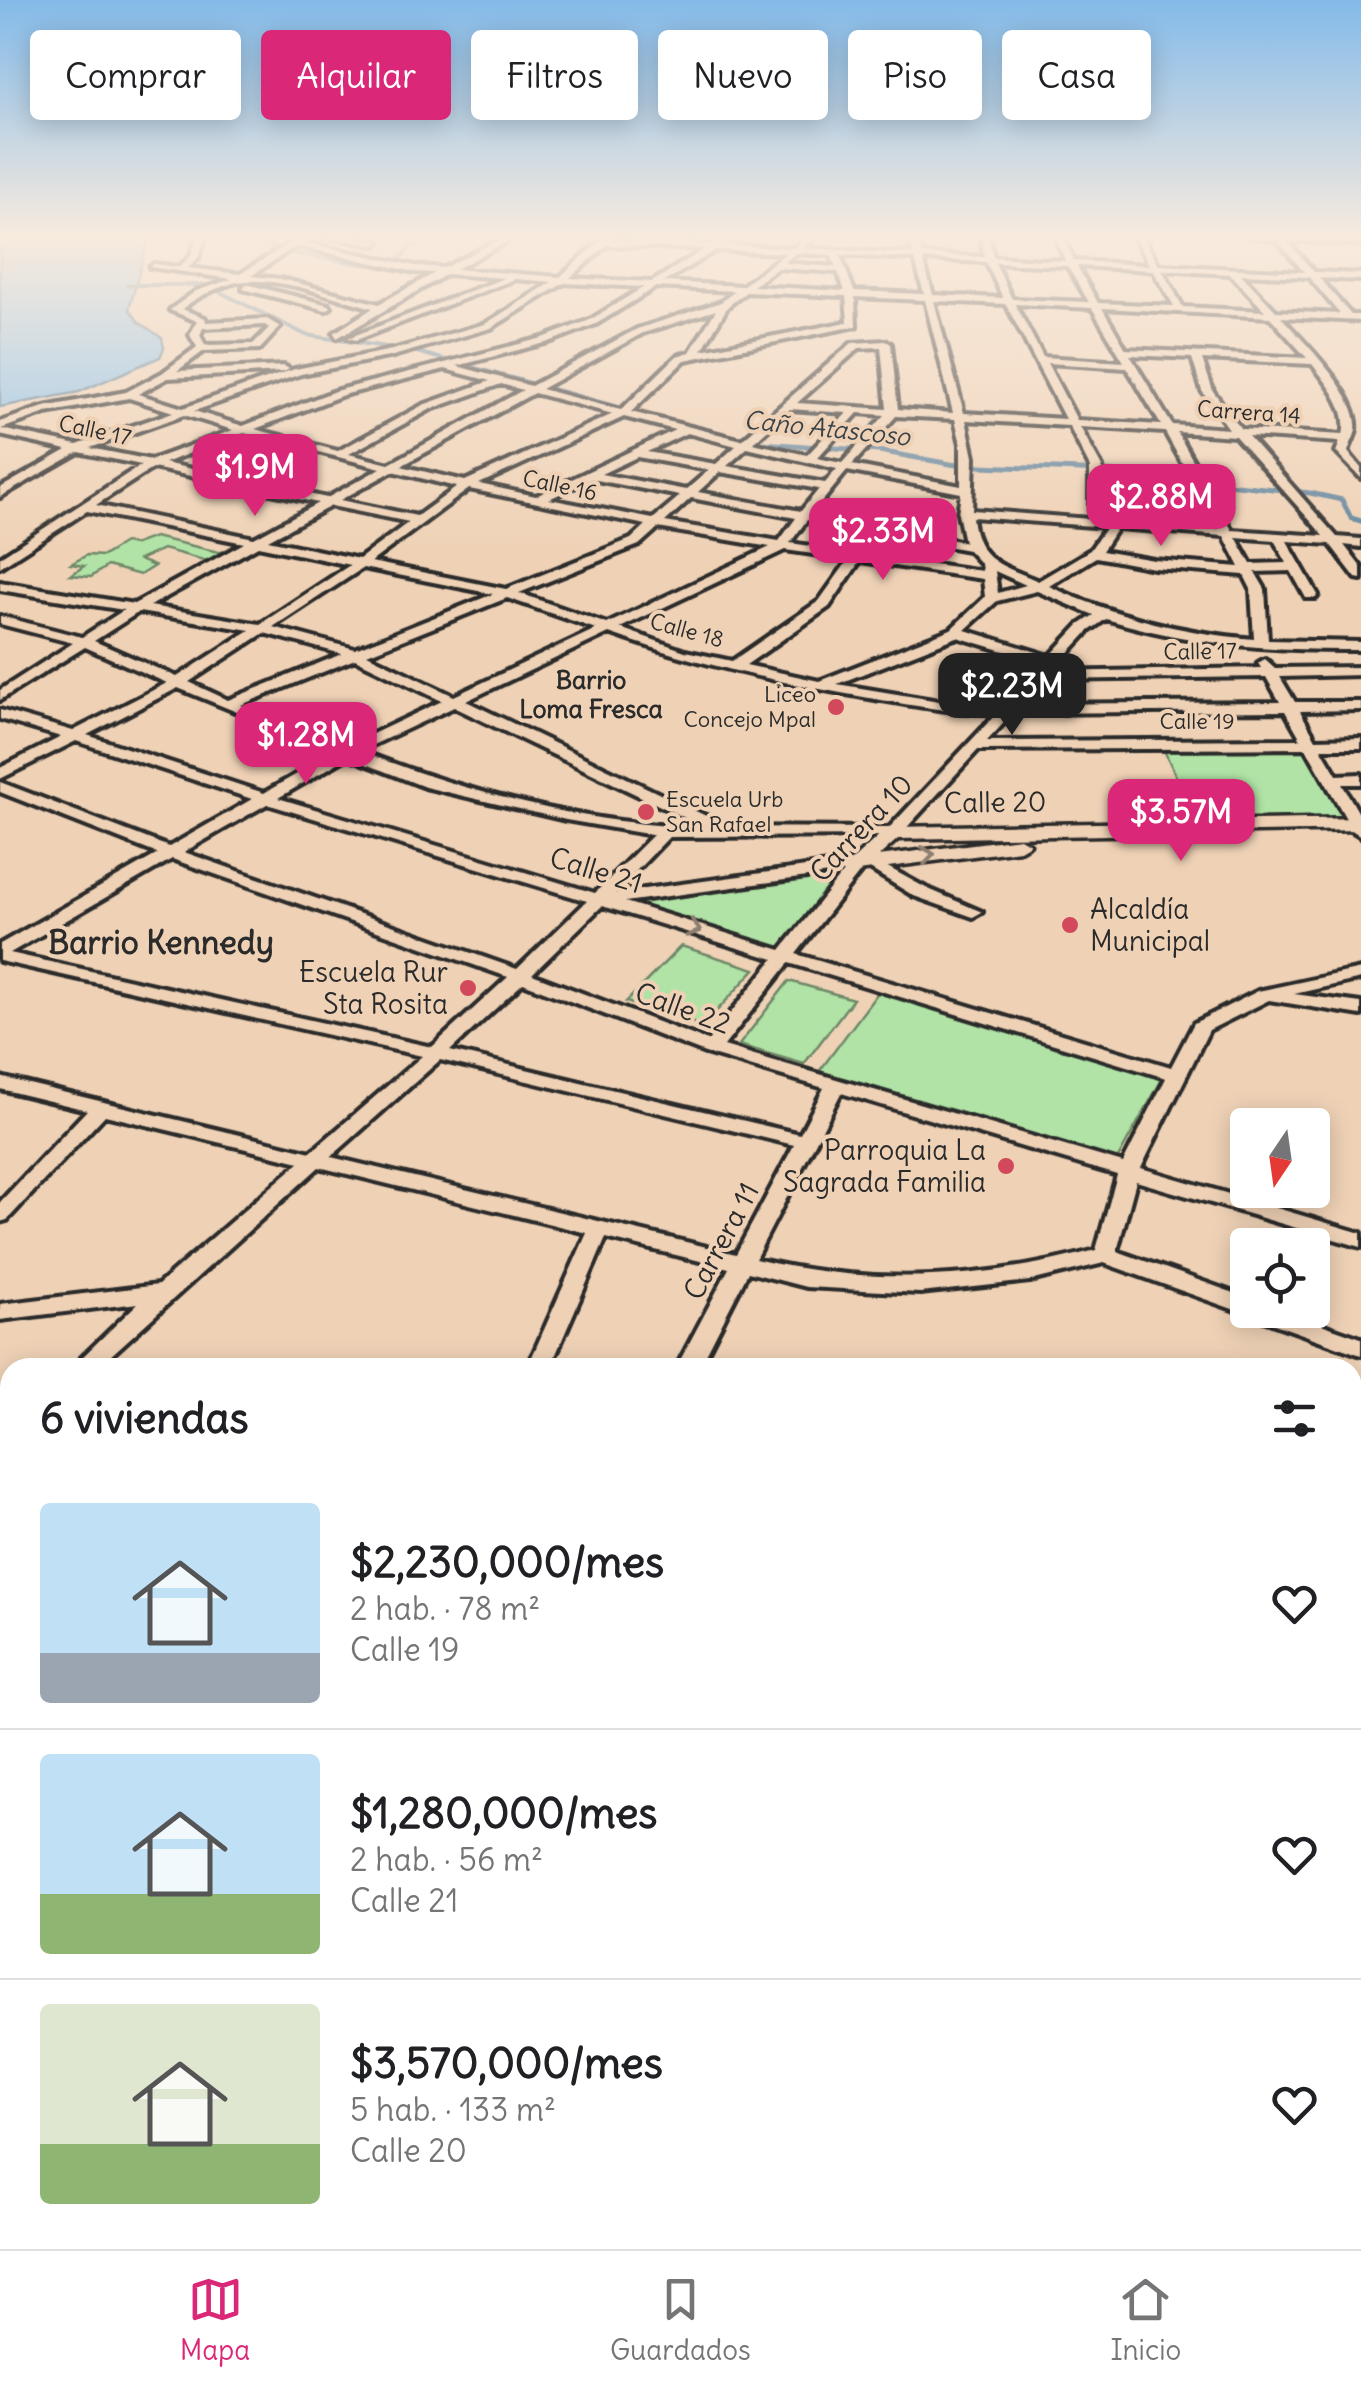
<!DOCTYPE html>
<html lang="es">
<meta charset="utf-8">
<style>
body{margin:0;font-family:Delius,sans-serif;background:#f6f6f6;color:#202124;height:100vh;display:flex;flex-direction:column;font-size:38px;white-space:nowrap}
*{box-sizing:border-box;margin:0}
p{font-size:32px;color:#757577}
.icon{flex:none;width:55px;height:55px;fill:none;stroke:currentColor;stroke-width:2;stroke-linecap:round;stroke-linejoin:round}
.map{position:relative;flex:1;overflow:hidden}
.drawer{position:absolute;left:0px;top:1358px;width:1362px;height:892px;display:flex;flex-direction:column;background:#fff;border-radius:30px 30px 0 0;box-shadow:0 5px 25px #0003}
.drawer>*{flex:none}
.guide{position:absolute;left:30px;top:30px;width:1302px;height:90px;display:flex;gap:20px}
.needle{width:65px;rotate:193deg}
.buttons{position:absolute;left:1230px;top:1108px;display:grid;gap:20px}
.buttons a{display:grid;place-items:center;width:100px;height:100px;border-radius:10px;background:#fff;box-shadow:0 5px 25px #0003;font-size:50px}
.price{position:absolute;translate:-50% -85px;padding:0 22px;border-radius:20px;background:#db2777;color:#fff;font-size:32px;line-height:65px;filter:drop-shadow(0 2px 5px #0008)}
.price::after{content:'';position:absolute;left:50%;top:60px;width:30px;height:22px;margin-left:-15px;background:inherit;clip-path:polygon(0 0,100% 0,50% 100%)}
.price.on{background:#222;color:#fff}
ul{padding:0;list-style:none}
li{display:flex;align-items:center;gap:30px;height:250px;padding:0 40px}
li+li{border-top:2px solid #e0e0e0}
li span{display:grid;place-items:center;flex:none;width:280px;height:200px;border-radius:10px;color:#555}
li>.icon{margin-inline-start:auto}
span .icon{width:120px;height:120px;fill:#fffc;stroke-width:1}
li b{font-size:42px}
h2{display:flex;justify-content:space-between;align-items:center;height:120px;padding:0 40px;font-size:42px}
.chip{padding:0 35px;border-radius:10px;background:#fff;box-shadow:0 5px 25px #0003;font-size:35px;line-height:90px}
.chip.on{background:#db2777;color:#fff}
.dock{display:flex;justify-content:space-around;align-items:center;height:140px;border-top:2px solid #e0e0e0;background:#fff;font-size:28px;color:#757577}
.dock a{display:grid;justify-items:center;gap:5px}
.dock .on{color:#db2777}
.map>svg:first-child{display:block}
</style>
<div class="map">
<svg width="1361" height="2249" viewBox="0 0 1361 2249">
<rect width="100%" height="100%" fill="#efd2b6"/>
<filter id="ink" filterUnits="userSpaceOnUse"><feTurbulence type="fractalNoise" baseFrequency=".01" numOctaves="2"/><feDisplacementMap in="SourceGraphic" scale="20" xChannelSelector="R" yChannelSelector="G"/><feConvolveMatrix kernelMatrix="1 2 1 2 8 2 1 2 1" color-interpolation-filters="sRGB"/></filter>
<g filter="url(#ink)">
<path fill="#b0e3a5" stroke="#6e8768" stroke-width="2.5" d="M154,537L223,553L207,561L163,549L139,560L154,566L140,575L107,566L91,577L71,575L84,566L71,564L87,555L103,556L124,543L133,545Z
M1302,746L1345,821L1197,822L1163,748Z
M848,869L783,954L616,901Z
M681,946L755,969L703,1026L626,1002Z
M789,981L853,999L804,1064L739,1045Z
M879,991L1165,1074L1114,1165L818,1073Z"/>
<path fill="#8dc3eb" stroke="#66869e" stroke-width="2.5" d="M0,236H149L129,309L139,322L162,338L164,348L160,357L79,392L0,407Z"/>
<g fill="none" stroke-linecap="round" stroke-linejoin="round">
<path stroke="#66869e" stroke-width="4" d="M238,236L287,252L365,265L401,258L410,247L441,236
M127,285H206L306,335L413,351L629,410"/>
<path stroke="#66869e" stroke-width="5" d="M620,408L675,423
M747,442L879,451L956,465L1106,471L1310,493L1342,500L1351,518L1361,521"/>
</g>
<path fill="#e3ae98" stroke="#9f7a6a" stroke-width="2.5" d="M983,2240H1133L1152,2249H980Z"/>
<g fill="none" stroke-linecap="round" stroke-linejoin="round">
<g stroke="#2b2b2b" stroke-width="8">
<path id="minor" d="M198,236H206L198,258L188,268L240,274L301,236L308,238L303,242L415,266L444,268L506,236H517L456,269L560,277L606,236H615L612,240L713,244L726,236H736L724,245L793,248L808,236H818L803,248L913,254L909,236H917L922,254L984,257L981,236H989L993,257L1065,261L1055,236H1063L1074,261L1150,265L1134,236H1142L1159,265L1304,272L1277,240L1248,236L1361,238V244L1286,240L1314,272L1361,274V280L1319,278L1351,315H1361V321L1281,317C1302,340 1360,396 1356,429C1355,437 1350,444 1348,452L1361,468V478L1336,452L1340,442L1248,436L1337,537L1361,539V547L1344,545L1361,567V579L1356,578L1330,544L1287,541L1318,595L1316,598H1306L1291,571L1255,572L1265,589L1268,640L1361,642V650C1275,651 1189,645 1106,619L1089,631L1051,672L1261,668L1258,663L1265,659L1275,668L1361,667V675L1280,677L1295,702H1361V710L1300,711L1316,739L1361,738V748H1321L1337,775L1361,774V784H1342L1361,817V836L1353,831L1306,748L978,750L899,836L669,837L615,893L857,860L863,862L871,858L926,888L982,912L973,917L914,896L865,866L796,954L1171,1067L1194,1023L1258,991L1361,969V979L1294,994L1361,1003V1015L1269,1000L1209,1030L1141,1168L1361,1233V1247L1136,1181L1117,1251L1248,1298V1310H1281L1361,1338V1355L1104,1263L1030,1281L920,1293L806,1287L748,1272L699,1368H676L729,1268L606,1238L550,1368H527L587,1233L319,1167L97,1368H71L138,1303L0,1320V1304L158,1285L300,1162L105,1115L7,1220L0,1222V1202L87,1110L0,1089V1077L311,1152L422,1056L0,961V944L158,854L0,792V782L169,847L252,799L76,741L0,779V768L61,737L0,719V710L73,731L167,683L85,647L0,700V690L73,643L0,624V616L82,637L124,610L0,590V582L134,604L244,543L87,511L0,567V557L141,465L79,452L0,497V488L67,450L0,435V422L44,407L126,392L162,373L197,347L190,335L197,321L170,310L196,291L232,279L150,267L154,264L179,267L190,257ZM607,245L705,249L652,282L570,278ZM296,246L415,272L435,273L379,304L281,279L251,276ZM716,250L786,253L742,286L664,282ZM796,253L831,255L836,267L784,263ZM840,255L915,259L924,294L854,291ZM923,259L986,262L1003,298L933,295ZM995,263L1067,266L1089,302L1012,299ZM1077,266L1153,270L1174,306L1098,303ZM777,268L838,272L845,291L753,286ZM1162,270L1230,274L1265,311L1183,307ZM447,274L504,278L348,338L356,340L515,279L552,282L485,324L392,350L295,369L183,408L138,394L168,378L284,372L289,369L284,366L177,371L204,351L260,349L280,327L267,319L206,322L205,318L182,309C195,297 229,281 247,281C288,279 334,298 373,308L334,333L337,338ZM1241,274L1309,277L1340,314L1276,311ZM564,283L644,287L590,320L543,338L335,391L243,426L194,411L301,374L393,356L491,328ZM656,287L735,291L721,302L637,329L531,386L457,366L549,342L596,324ZM746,292L846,296L848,322L702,350L728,306ZM855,297L925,300L953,413L898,409L891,344L886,341L852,343L742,440L631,412L685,360L856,326ZM934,301L1006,304L1065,419L964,413ZM1015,304L1092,308L1124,362L1043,357ZM1102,308L1270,317L1307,358L1126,349ZM716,310L690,352L677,356L621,410L541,389L643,333ZM265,325L269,328L253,344L205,345L200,335L203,328ZM881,347L887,409L797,403L859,348ZM1130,355L1192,358L1202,391L1229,429L1172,425ZM1202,359L1312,364C1327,383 1350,409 1343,435L1241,429L1213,391ZM1047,363L1127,368L1161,425L1077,420ZM445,369L490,381L423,405L338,451L255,429L343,395ZM501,384L523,390L389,464L349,454L431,409ZM534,393L613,414L465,481L401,466ZM129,398L173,412L77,445L1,429L46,413ZM790,409L847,413L807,455L753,443ZM858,413L885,415L842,463L817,458ZM184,415L233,430L151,460L90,448ZM896,416L955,419L961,444V486L852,465ZM624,417L675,430L536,496L479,484ZM966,420L1069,426L1090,467V519L972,510L974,457ZM1080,427L1165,432L1219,529L1102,520V467ZM1177,432L1235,436L1324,536L1232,530ZM244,433L381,468L327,498L164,463ZM687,433L736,446L716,464L647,452ZM747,448L837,469L825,483L727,466ZM637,457L709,470L686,490L601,474ZM153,468L318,503L254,538L96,505ZM393,471L448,485L457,487L417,516L340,500ZM847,471L961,493L958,513L964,542L812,514ZM720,472L819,489L801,511L698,492ZM591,479L680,496L653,519L549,499ZM469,489L646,525L631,539L506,589L371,562ZM691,498L796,518L779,541L665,522ZM331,506L409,522L359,559L268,540ZM972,517L1106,527L1090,550L1038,581C1002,565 977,562 972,517ZM807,520L968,550L981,564L982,571L790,543ZM658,528L770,547L607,624L519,593L639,545ZM1117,528L1224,536L1240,567L1154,560L1102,551ZM1236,537L1274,540L1287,563L1251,564ZM258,546L350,565L260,624L150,606ZM785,550L849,559L819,601L732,661L685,651L620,628ZM1096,557L1154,568L1244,575L1251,589L1254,639C1181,633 1115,616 1049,586ZM860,561L983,579L985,597L951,629L819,681L746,665L829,607ZM363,568L493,594L355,649L273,627ZM995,571L997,572L1026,585L998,593ZM1037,591L1094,615L1079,625L1050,656L965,630L997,601ZM507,598L596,629L454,696L367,654ZM139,612L250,630L177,677L94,641ZM264,633L342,654L228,700L189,682ZM609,633C695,664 785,684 875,699C916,706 955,713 997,713L889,828L729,827L466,701ZM957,637L1044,663L1005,704L963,705L837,684ZM355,659L442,701L347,746L241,705ZM1266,677L1280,702L1021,704L1043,680ZM178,688L335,752L264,793L87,735ZM454,707L704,827C593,827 463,791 360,751ZM1285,711L1301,739L987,741L1013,713ZM348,757L425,787L566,820L653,835L595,893L278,798ZM267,804L587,901L517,969L184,852ZM172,859L508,977L432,1047L10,953ZM843,872L781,950L625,902ZM602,906L774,959L708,1041L532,974ZM789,963L1166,1078L1123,1163L724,1046ZM523,983L705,1053L824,1088L800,1134L450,1051ZM440,1060L794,1145L736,1254L331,1157ZM841,1093L1117,1175L1096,1250C983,1281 868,1286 755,1259Z
M323,236H349L379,242L375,245Z
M246,284L329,305L331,307L326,310L243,289Z
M1361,1386V1408L1352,1411V1389Z
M10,1423V1447L0,1451V1427Z
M1361,1540V1563L1352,1566V1543Z
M10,1553V1573L0,1574V1554Z
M10,1687V1720L0,1724V1691Z
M1352,1717L1361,1720V1744L1352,1741Z
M1352,1858L1361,1861V1889L1352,1886Z
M1352,1939L1361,1942V1972L1352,1969Z
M10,1989V2041L0,2045V1994Z
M0,2088L10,2090V2122L0,2120Z
M1352,2142L1361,2145V2179L1352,2175Z
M235,2240H271L267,2249H232Z
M464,2240H500L496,2249H461Z
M721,2240H761L764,2249H718Z
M896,2240H930L927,2249H893Z"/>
</g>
<g stroke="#2b2b2b" stroke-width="7">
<path id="tertiary" d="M1361,818V830L898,839L879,856L1020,838L1030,844L1020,850L857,871L847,865L886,829L893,827Z"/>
</g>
<use href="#minor" fill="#efd2b6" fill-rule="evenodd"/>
<use href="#tertiary" fill="#efd2b6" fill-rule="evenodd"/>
</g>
<defs><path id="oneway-chevron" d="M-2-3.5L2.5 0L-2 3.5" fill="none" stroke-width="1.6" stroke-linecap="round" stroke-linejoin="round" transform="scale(2.5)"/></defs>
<g stroke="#8d7e70">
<use href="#oneway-chevron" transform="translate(928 855) rotate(-8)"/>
<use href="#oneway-chevron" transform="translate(694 929) rotate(18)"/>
</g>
</g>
<linearGradient id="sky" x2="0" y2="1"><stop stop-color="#83bae9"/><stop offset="0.43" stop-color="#f8ebde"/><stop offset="1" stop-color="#f8ebde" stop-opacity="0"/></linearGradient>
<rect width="1361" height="551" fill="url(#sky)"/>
<g fill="#d1495b" stroke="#efd2b6" stroke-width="4">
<circle cx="836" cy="707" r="10"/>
<circle cx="646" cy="812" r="10"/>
<circle cx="1070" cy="925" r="10"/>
<circle cx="468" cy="988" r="10"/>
<circle cx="1006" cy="1166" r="10"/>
</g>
<g text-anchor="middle" stroke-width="8" stroke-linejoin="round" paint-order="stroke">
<g font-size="22" fill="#2b2b2b" stroke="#efd2b6">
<text transform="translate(1249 412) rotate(4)" y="8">Carrera 14</text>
<text transform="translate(95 430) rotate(12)" y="8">Calle 17</text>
<text transform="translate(560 485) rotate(12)" y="8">Calle 16</text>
<text transform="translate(687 630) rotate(15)" y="8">Calle 18</text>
<text transform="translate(1200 651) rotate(-1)" y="8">Calle 17</text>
<text x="1197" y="729">Calle 19</text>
</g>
<g font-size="22" fill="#2b2b2b" stroke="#efd2b6" text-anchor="end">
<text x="816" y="702">Liceo<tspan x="816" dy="25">Concejo Mpal</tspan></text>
<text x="666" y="807" text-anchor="start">Escuela Urb<tspan x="666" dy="25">San Rafael</tspan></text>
</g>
<g font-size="25" font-style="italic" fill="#3a4248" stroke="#efd2b6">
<text transform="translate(827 428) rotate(6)" y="9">Caño Atascoso</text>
</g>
<g font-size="25" font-weight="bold" fill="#2b2b2b" stroke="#efd2b6">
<text x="591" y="689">Barrio<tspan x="591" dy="29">Loma Fresca</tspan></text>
</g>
<g font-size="28" fill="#2b2b2b" stroke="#efd2b6">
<text transform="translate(995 802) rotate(-1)" y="10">Calle 20</text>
<text transform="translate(861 828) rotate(-47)" y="10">Carrera 10</text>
<text transform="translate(596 870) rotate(17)" y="10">Calle 21</text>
<text transform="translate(683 1008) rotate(20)" y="10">Calle 22</text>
<text transform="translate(721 1241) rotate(-62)" y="10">Carrera 11</text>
</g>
<g font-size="28" fill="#2b2b2b" stroke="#efd2b6" text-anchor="end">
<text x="1090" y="919" text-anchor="start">Alcaldía<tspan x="1090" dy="32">Municipal</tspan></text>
<text x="448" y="982">Escuela Rur<tspan x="448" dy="32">Sta Rosita</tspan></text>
<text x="986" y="1160">Parroquia La<tspan x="986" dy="32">Sagrada Familia</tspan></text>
</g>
<g font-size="32" font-weight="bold" fill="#2b2b2b" stroke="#efd2b6">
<text x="161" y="954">Barrio Kennedy</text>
</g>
</g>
</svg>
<div class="buttons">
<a><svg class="needle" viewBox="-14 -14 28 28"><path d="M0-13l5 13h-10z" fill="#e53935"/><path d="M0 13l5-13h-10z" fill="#757577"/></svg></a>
<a><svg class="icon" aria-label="locate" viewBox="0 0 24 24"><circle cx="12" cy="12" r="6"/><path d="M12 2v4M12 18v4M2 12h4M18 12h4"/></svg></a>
</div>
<b class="price" style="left:255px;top:519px">$1.9M</b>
<b class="price" style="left:1161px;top:549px">$2.88M</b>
<b class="price" style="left:883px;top:583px">$2.33M</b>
<b class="price on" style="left:1012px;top:738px">$2.23M</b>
<b class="price" style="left:306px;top:787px">$1.28M</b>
<b class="price" style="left:1181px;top:864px">$3.57M</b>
<div class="guide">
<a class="chip">Comprar</a>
<a class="chip on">Alquilar</a>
<a class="chip">Filtros</a>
<a class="chip">Nuevo</a>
<a class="chip">Piso</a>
<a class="chip">Casa</a>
</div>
<section class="drawer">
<h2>6 viviendas<svg class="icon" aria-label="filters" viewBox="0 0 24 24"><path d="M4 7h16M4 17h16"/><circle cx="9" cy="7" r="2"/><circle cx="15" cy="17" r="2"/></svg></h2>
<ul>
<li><span style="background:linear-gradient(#bfe0f5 75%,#9aa5b1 0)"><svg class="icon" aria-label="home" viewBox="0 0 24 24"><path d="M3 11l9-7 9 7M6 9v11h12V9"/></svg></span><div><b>$2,230,000/mes</b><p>2 hab. · 78 m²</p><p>Calle 19</p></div><svg class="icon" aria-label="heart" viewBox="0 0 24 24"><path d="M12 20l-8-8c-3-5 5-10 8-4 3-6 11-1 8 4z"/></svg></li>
<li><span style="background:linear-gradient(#bfe0f5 70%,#8fb573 0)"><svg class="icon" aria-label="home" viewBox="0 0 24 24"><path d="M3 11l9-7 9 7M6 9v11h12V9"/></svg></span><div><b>$1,280,000/mes</b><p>2 hab. · 56 m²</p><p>Calle 21</p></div><svg class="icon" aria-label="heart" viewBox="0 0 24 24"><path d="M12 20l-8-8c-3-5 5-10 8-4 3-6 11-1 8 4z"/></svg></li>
<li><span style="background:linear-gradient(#dfe7d0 70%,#8fb573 0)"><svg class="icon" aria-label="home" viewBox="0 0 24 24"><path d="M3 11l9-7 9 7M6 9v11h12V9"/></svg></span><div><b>$3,570,000/mes</b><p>5 hab. · 133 m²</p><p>Calle 20</p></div><svg class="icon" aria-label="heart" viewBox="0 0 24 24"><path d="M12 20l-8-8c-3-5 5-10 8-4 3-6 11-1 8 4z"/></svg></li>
</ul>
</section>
</div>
<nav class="dock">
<a class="on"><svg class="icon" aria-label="map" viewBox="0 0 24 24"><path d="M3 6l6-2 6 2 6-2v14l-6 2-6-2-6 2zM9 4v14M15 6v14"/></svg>Mapa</a>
<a><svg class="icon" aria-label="saved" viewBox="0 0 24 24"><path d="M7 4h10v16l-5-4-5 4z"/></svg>Guardados</a>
<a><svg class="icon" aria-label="home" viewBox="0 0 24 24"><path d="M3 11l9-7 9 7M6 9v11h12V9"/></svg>Inicio</a>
</nav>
